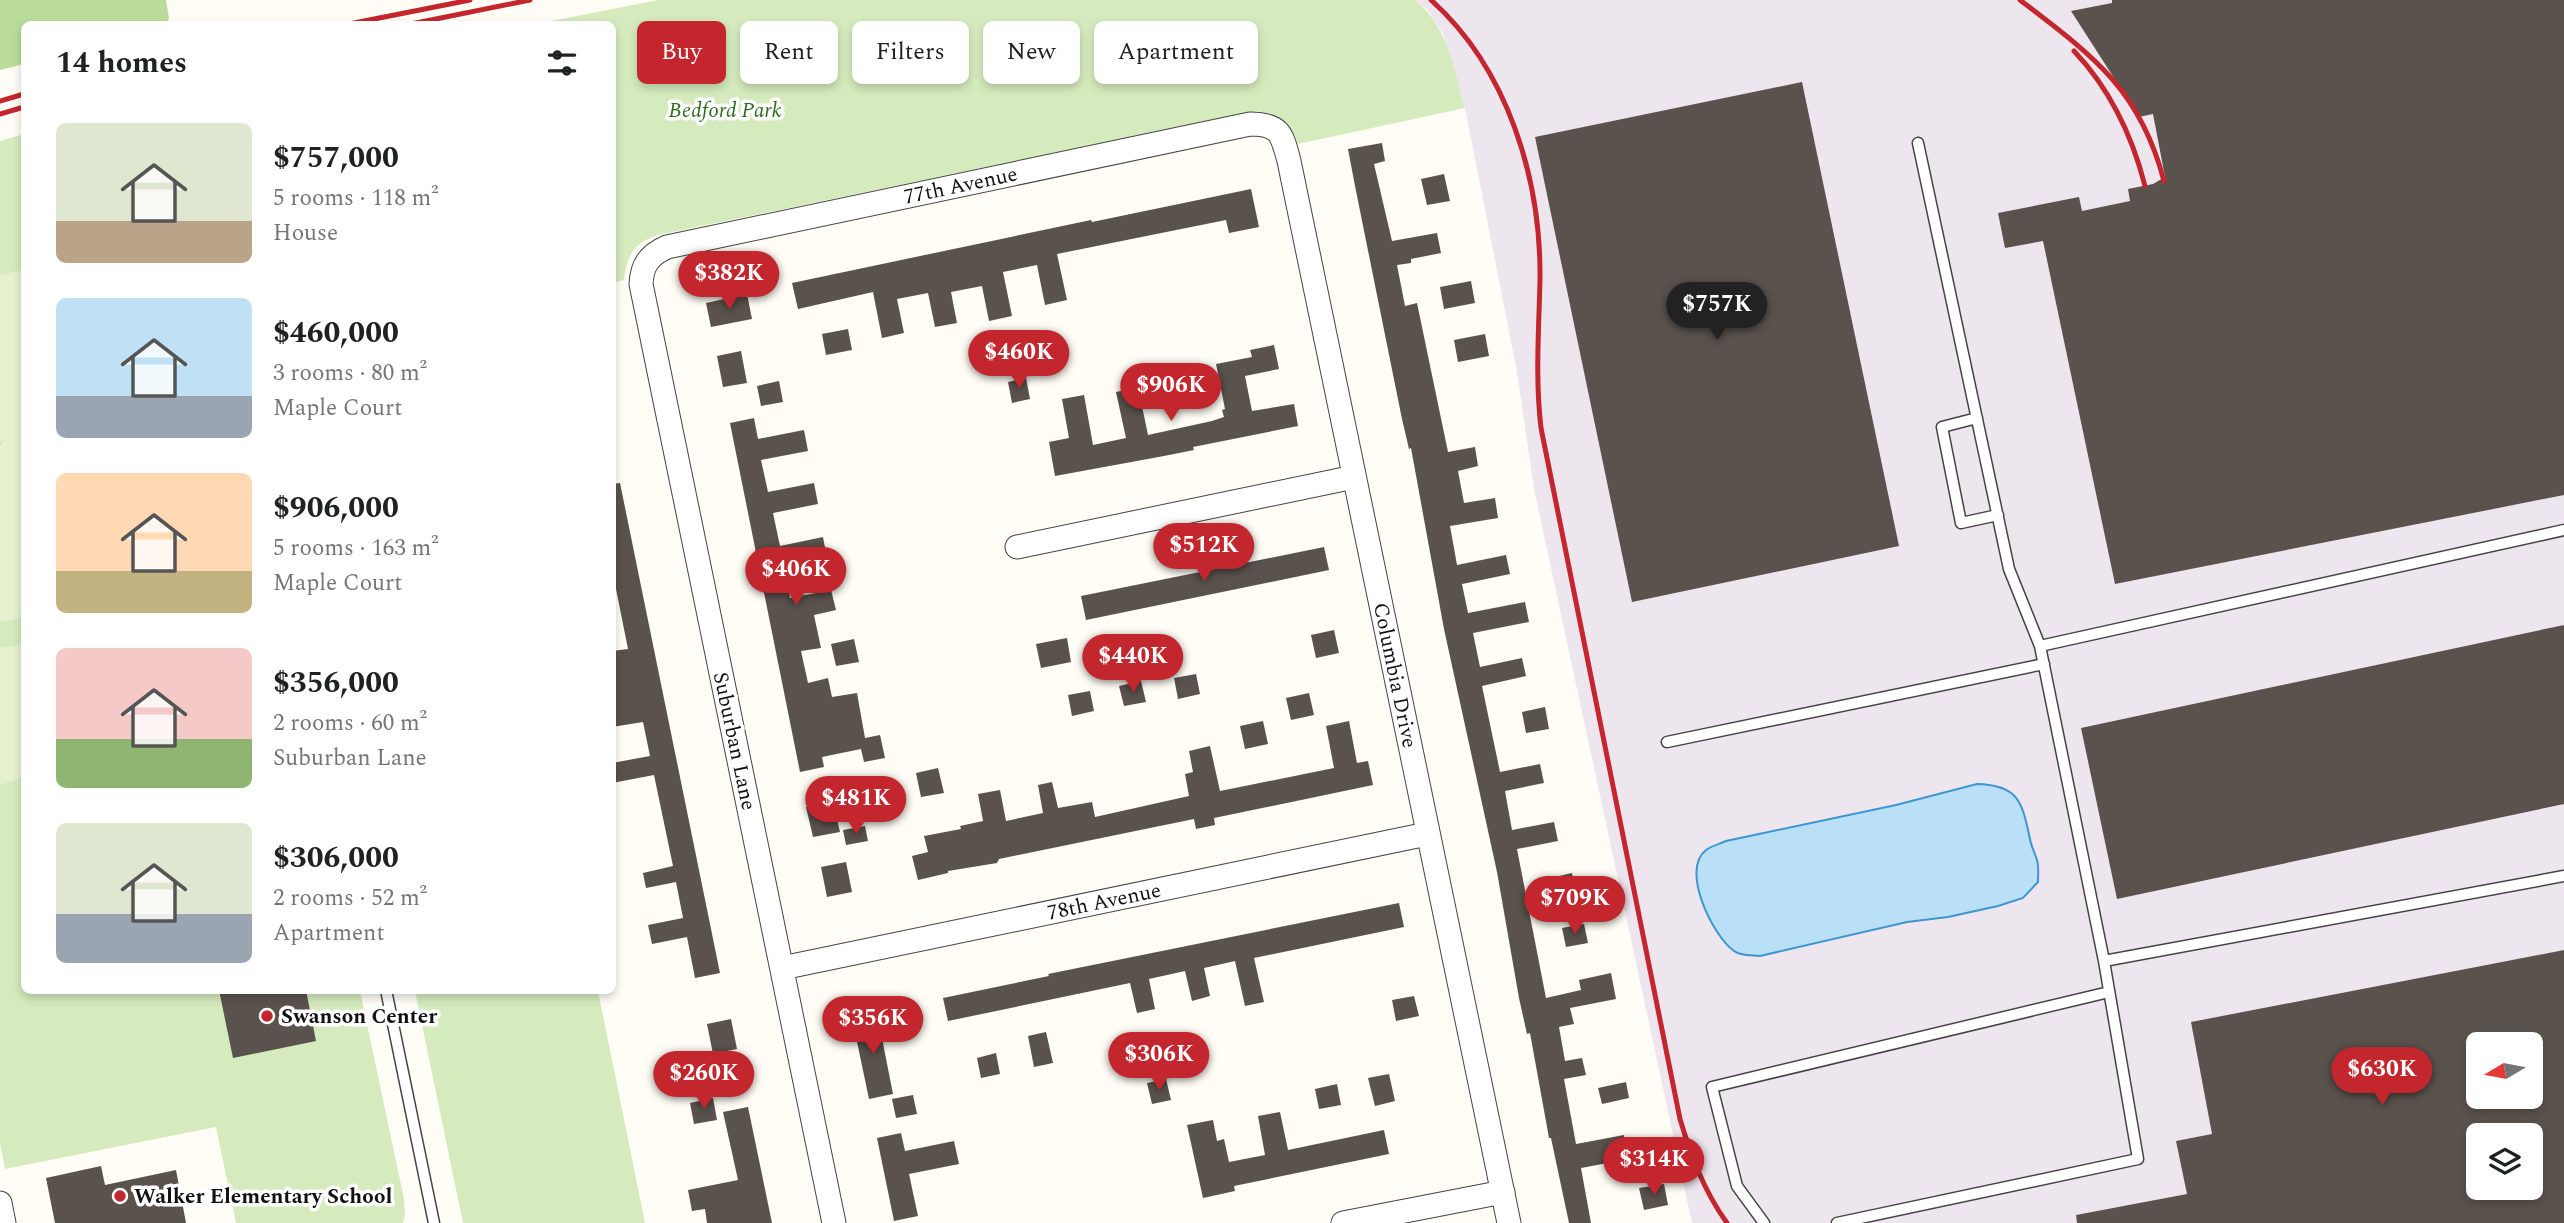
<!DOCTYPE html>
<meta charset="utf-8">
<style>
body{margin:0;font-family:Spectral,serif;background:#f6f6f6;color:#202124;height:100vh;display:flex;flex-direction:column;font-size:26px;white-space:nowrap}
*{box-sizing:border-box;margin:0}
p{font-size:23px;color:#757577}
.icon{flex:none;width:38px;height:38px;fill:none;stroke:currentColor;stroke-width:2;stroke-linecap:round;stroke-linejoin:round}
.map{position:relative;flex:1;overflow:hidden}
.panel{position:absolute;left:21px;top:21px;width:595px;height:973px;display:flex;flex-direction:column;background:#fff;border-radius:10px;box-shadow:0 4px 10px #0003}
.panel>*{flex:none}
.hud{position:absolute;left:637px;top:21px;width:665px;height:63px;display:flex;gap:14px}
.needle{width:46px;rotate:260deg}
.buttons{position:absolute;left:2466px;top:1032px;display:grid;gap:14px}
.buttons a{display:grid;place-items:center;width:77px;height:77px;border-radius:10px;background:#fff;box-shadow:0 4px 10px #0003;font-size:35px}
.price{position:absolute;translate:-50% -60px;padding:0 16px;border-radius:24px;background:#c4262e;color:#fff;font-size:23px;line-height:46px;filter:drop-shadow(0 2px 4px #0008)}
.price::after{content:'';position:absolute;left:50%;top:42px;width:21px;height:16px;margin-left:-10px;background:inherit;clip-path:polygon(0 0,100% 0,50% 100%)}
.price.active{background:#222;color:#fff}
ul{padding:0;list-style:none}
li{display:flex;align-items:center;gap:21px;height:175px;padding:0 35px}
li span{display:grid;place-items:center;flex:none;width:196px;height:140px;border-radius:10px;color:#555}
li>.icon{margin-inline-start:auto}
span .icon{width:84px;height:84px;fill:#fffc;stroke-width:1}
li b{font-size:30px}
h2{display:flex;justify-content:space-between;align-items:center;height:84px;padding:0 35px;font-size:30px}
.chip{padding:0 24px;border-radius:10px;background:#fff;box-shadow:0 4px 10px #0003;font-size:24px;line-height:63px}
.chip.active{background:#c4262e;color:#fff}
.map>svg:first-child{display:block}
</style>
<div class="map">
<svg width="2564" height="1223" viewBox="0 0 2564 1223">
<rect width="100%" height="100%" fill="#fffdf5"/>
<path fill="#eee6ef" fill-rule="evenodd" d="M1415,0H2564V1223H1692L1534,489L1517,372L1465,108L1443,34L1427,9ZM2478,1045H2530V1097H2478ZM2478,1136H2530V1188H2478Z"/>
<path fill="#d5ebbd" d="M658,0H1415C1448,26 1454,70 1465,108L1298,144C1292,123 1277,118 1258,111L658,235C633,243 627,256 624,280L613,283L612,24H536Z
M24,134V990L360,991L404,1199L405,1215L403,1223H236L216,1127L5,1169L0,1143V141Z
M415,991H598L645,1223H463Z"/>
<path fill="#b9dc9c" d="M0,0H166L169,18L166,24H24V64L0,70Z"/>
<path fill="#e6f2cf" d="M24,270V617L0,622V447L5,439L0,442V275Z
M24,644V774L18,779L0,785V648Z"/>
<path fill="#b9e0f7" stroke="#3f96cf" stroke-width="2" d="M1977,784C2019,785 2022,802 2030,839C2031,846 2035,853 2037,860C2039,867 2038,875 2038,882L2023,898L1998,906L1948,917L1907,922L1760,956C1751,955 1740,956 1734,951C1713,936 1680,870 1706,850C1711,846 1720,844 1726,841L1896,805Z"/>
<path fill="#5a524d" fill-rule="evenodd" d="M2112,0H2564V495L2115,584L2043,241L2005,248L1998,213L2079,197L2082,211L2130,201L2128,189L2153,184L2165,177L2153,114L2139,117L2071,11L2112,3Z
M1802,82L1899,546L1632,602L1535,137Z
M1382,143L1385,161L1374,164L1392,241L1437,233L1441,253L1411,259V263L1397,265L1405,306L1417,303L1448,452L1475,447L1478,466L1458,471L1464,503L1495,498L1498,518L1450,526L1457,565L1506,555L1510,574L1462,584L1468,613L1525,602L1529,622L1473,633L1480,667L1522,658L1526,676L1482,686L1500,772L1540,764L1544,783L1505,791L1512,830L1554,822L1558,841L1517,849L1545,993L1546,998L1581,990L1579,980L1611,973L1616,999L1570,1008L1574,1024L1559,1027L1565,1061L1582,1058L1586,1075L1564,1079L1576,1144L1624,1135L1629,1159L1581,1168L1591,1223H1569L1551,1138H1549L1530,1033L1527,1034L1519,998L1497,872L1444,629L1411,448L1409,449L1402,419L1355,186L1348,149Z
M1444,174L1450,201L1427,205L1421,179Z
M1251,189L1259,227L1229,233L1226,220L1057,254L1067,300L1045,305L1037,265L1003,272L1012,316L989,321L982,286L951,292L957,323L935,327L928,293L897,299L904,333L882,338L873,292L798,309L792,283L1091,220L1092,222Z
M1471,281L1475,303L1444,309L1440,287Z
M747,294L752,319L711,327L706,303Z
M848,329L852,350L826,355L822,334Z
M1485,334L1489,356L1458,362L1454,340Z
M1274,345L1279,369L1245,376L1252,411L1294,404L1298,426L1193,447L1194,450L1164,456L1055,476L1049,442L1069,438L1062,399L1084,395L1093,445L1126,438L1116,392L1138,387L1148,435L1212,421L1224,417L1222,410L1225,409L1216,364L1252,357L1250,350Z
M741,351L747,383L723,387L717,356Z
M1026,378L1030,399L1012,403L1008,382Z
M779,381L783,402L761,406L757,386Z
M754,418L758,439L804,430L808,451L761,460L768,492L814,483L818,504L773,513L780,546L823,537L827,558L784,566L790,598L831,590L836,610L814,615L821,648L801,651L808,683L828,678L832,697L857,693L865,738L880,735L885,758L864,762L861,749L822,757L824,767L800,772L730,423Z
M620,483L720,973L695,978L687,937L652,944L648,925L683,918L676,882L646,888L643,873L673,866L654,775L612,783V763L650,756L643,722L612,727V651L628,649L612,569V484Z
M1324,547L1329,570L1086,620L1081,596Z
M2564,625V804L2117,899L2081,728Z
M1334,630L1339,653L1316,658L1311,635Z
M1067,638L1071,662L1041,668L1036,644Z
M854,639L859,662L836,666L831,644Z
M1196,674L1200,694L1178,699L1174,678Z
M1141,681L1146,702L1124,706L1119,686Z
M1090,691L1094,711L1072,716L1068,695Z
M1309,693L1314,715L1291,720L1286,698Z
M1545,707L1549,729L1526,733L1522,712Z
M1263,721L1268,744L1245,749L1240,726Z
M1349,721L1357,763L1368,761L1373,785L1214,818L1215,825L1196,829L1194,819L999,859L997,863L948,871V873L918,880L912,856L928,852L924,836L961,829L960,826L983,821L978,794L1000,790L1006,821L1043,813L1038,785L1052,782L1058,808L1092,802L1095,817L1189,796L1185,774L1193,772L1189,751L1210,746L1220,791L1334,768L1326,726Z
M938,768L944,793L921,797L916,773Z
M833,802L840,832L813,837L806,807Z
M865,826L868,841L846,845L843,830Z
M846,862L852,892L827,897L821,867Z
M1572,873L1576,892L1555,897L1551,878Z
M1399,903L1404,927L1254,958L1264,1002L1245,1006L1235,961L1204,968L1210,996L1192,1001L1185,971L1149,979L1155,1009L1137,1013L1130,983L948,1021L943,998L1049,976L1048,974Z
M1584,924L1588,943L1566,947L1562,928Z
M2564,950V1223H2077L2076,1215L2187,1194L2176,1141L2212,1134L2191,1022ZM2478,1045H2530V1097H2478ZM2478,1136H2530V1188H2478Z
M219,990H306L316,1041L233,1058Z
M1414,996L1419,1016L1396,1021L1392,1000Z
M877,1013L893,1094L869,1099L852,1018Z
M731,1019L737,1049L713,1054L707,1024Z
M1046,1032L1053,1063L1034,1067L1028,1036Z
M996,1053L1000,1074L981,1078L977,1058Z
M1389,1074L1395,1101L1375,1106L1368,1078Z
M1166,1079L1171,1100L1152,1104L1147,1083Z
M1626,1082L1629,1098L1602,1104L1598,1088Z
M1337,1084L1341,1105L1319,1109L1315,1089Z
M913,1095L917,1114L896,1118L892,1099Z
M713,1098L717,1120L694,1124L690,1103Z
M748,1107L772,1223H707L705,1209L692,1211L688,1190L738,1180L723,1112Z
M1280,1112L1288,1150L1384,1130L1389,1154L1234,1186L1235,1191L1203,1198L1187,1125L1213,1120L1217,1141L1224,1139L1229,1162L1265,1155L1258,1116Z
M901,1133L905,1151L954,1141L959,1164L909,1174L918,1216L894,1221L877,1138Z
M101,1166L105,1185L176,1170L186,1223H55L46,1178Z
M1664,1184L1668,1205L1644,1210L1639,1188Z"/>
<g fill="none" stroke-linecap="round" stroke-linejoin="round">
<g stroke="#444" stroke-width="13">
<path id="lane" d="M1918,143L2009,569L2040,646
M1977,418L1942,427L1961,523L1998,515
M1667,742L2044,664
M2104,961L2564,876
M386,990L434,1223
M1764,1223L1737,1186L1712,1087L2109,992
M1837,1223L2138,1159L2104,961L2040,646L2564,530"/>
</g>
<g stroke="#444" stroke-width="25">
<g id="street">
<path d="M1017,547L1354,477"/>
<path id="s1" d="M782,968L1427,834"/>
<path d="M0,1203L4,1223"/>
<path id="s2" d="M834,1223L641,284C642,265 649,255 667,247L1250,124C1280,124 1282,134 1289,161L1509,1223"/>
<path d="M1343,1223L1503,1192"/>
</g>
</g>
<use href="#lane" stroke="#fff" stroke-width="10"/>
<use href="#street" stroke="#fff" stroke-width="23"/>
<path stroke="#c4262e" stroke-width="5" d="M1431,0C1508,69 1541,179 1540,279C1539,329 1535,377 1541,428L1680,1119C1691,1156 1704,1191 1727,1223
M2020,0C2092,55 2140,89 2164,181
M349,24L470,0
M411,24L530,0
M2074,51C2111,90 2132,135 2145,186
M0,101L24,94
M0,114L24,107"/>
</g>
<g fill="#c4262e" stroke="#fff" stroke-width="2.5">
<circle cx="267" cy="1016" r="7"/>
<circle cx="120" cy="1196" r="7"/>
</g>
<g text-anchor="middle" stroke-width="7" stroke-linejoin="round" paint-order="stroke">
<g font-size="21" font-style="italic" fill="#2f6b1f" stroke="#fff">
<text x="725" y="117">Bedford Park</text>
</g>
<g font-size="21" fill="#111" stroke="#fff">
<text dy="7" stroke="none"><textPath href="#s2" startOffset="1307">77th Avenue</textPath></text>
<text dy="7" stroke="none"><textPath href="#s2" startOffset="2189">Columbia Drive</textPath></text>
<text transform="translate(735 741) rotate(78)" y="7">Suburban Lane</text>
<text dy="7" stroke="none"><textPath href="#s1" startOffset="329">78th Avenue</textPath></text>
</g>
<g font-size="21" font-weight="bold" fill="#111" stroke="#fff" text-anchor="start">
<text x="281" y="1023">Swanson Center</text>
<text x="134" y="1203">Walker Elementary School</text>
</g>
</g>
</svg>
<div class="buttons">
<a><svg class="needle" viewBox="-14 -14 28 28"><path d="M0-13l5 13h-10z" fill="#e53935"/><path d="M0 13l5-13h-10z" fill="#757577"/></svg></a>
<a><svg class="icon" aria-label="layers" viewBox="0 0 24 24"><path d="M12 4l9 5-9 5-9-5zM3 14l9 5 9-5"/></svg></a>
</div>
<b class="price" style="left:729px;top:311px">$382K</b>
<b class="price active" style="left:1717px;top:342px">$757K</b>
<b class="price" style="left:1019px;top:390px">$460K</b>
<b class="price" style="left:1171px;top:423px">$906K</b>
<b class="price" style="left:1204px;top:583px">$512K</b>
<b class="price" style="left:796px;top:607px">$406K</b>
<b class="price" style="left:1133px;top:694px">$440K</b>
<b class="price" style="left:856px;top:836px">$481K</b>
<b class="price" style="left:1575px;top:936px">$709K</b>
<b class="price" style="left:873px;top:1056px">$356K</b>
<b class="price" style="left:1159px;top:1092px">$306K</b>
<b class="price" style="left:2382px;top:1107px">$630K</b>
<b class="price" style="left:704px;top:1111px">$260K</b>
<b class="price" style="left:1654px;top:1197px">$314K</b>
<div class="hud">
<a class="chip active">Buy</a>
<a class="chip">Rent</a>
<a class="chip">Filters</a>
<a class="chip">New</a>
<a class="chip">Apartment</a>
</div>
<section class="panel">
<h2>14 homes<svg class="icon" aria-label="filters" viewBox="0 0 24 24"><path d="M4 7h16M4 17h16"/><circle cx="9" cy="7" r="2"/><circle cx="15" cy="17" r="2"/></svg></h2>
<ul>
<li><span style="background:linear-gradient(#dfe7d0 70%,#b9a48a 0)"><svg class="icon" aria-label="home" viewBox="0 0 24 24"><path d="M3 11l9-7 9 7M6 9v11h12V9"/></svg></span><div><b>$757,000</b><p>5 rooms · 118 m²</p><p>House</p></div></li>
<li><span style="background:linear-gradient(#bfe0f5 70%,#9aa5b1 0)"><svg class="icon" aria-label="home" viewBox="0 0 24 24"><path d="M3 11l9-7 9 7M6 9v11h12V9"/></svg></span><div><b>$460,000</b><p>3 rooms · 80 m²</p><p>Maple Court</p></div></li>
<li><span style="background:linear-gradient(#ffd9b3 70%,#c2b280 0)"><svg class="icon" aria-label="home" viewBox="0 0 24 24"><path d="M3 11l9-7 9 7M6 9v11h12V9"/></svg></span><div><b>$906,000</b><p>5 rooms · 163 m²</p><p>Maple Court</p></div></li>
<li><span style="background:linear-gradient(#f6c9c9 65%,#8fb573 0)"><svg class="icon" aria-label="home" viewBox="0 0 24 24"><path d="M3 11l9-7 9 7M6 9v11h12V9"/></svg></span><div><b>$356,000</b><p>2 rooms · 60 m²</p><p>Suburban Lane</p></div></li>
<li><span style="background:linear-gradient(#dfe7d0 65%,#9aa5b1 0)"><svg class="icon" aria-label="home" viewBox="0 0 24 24"><path d="M3 11l9-7 9 7M6 9v11h12V9"/></svg></span><div><b>$306,000</b><p>2 rooms · 52 m²</p><p>Apartment</p></div></li>
</ul>
</section>
</div>
